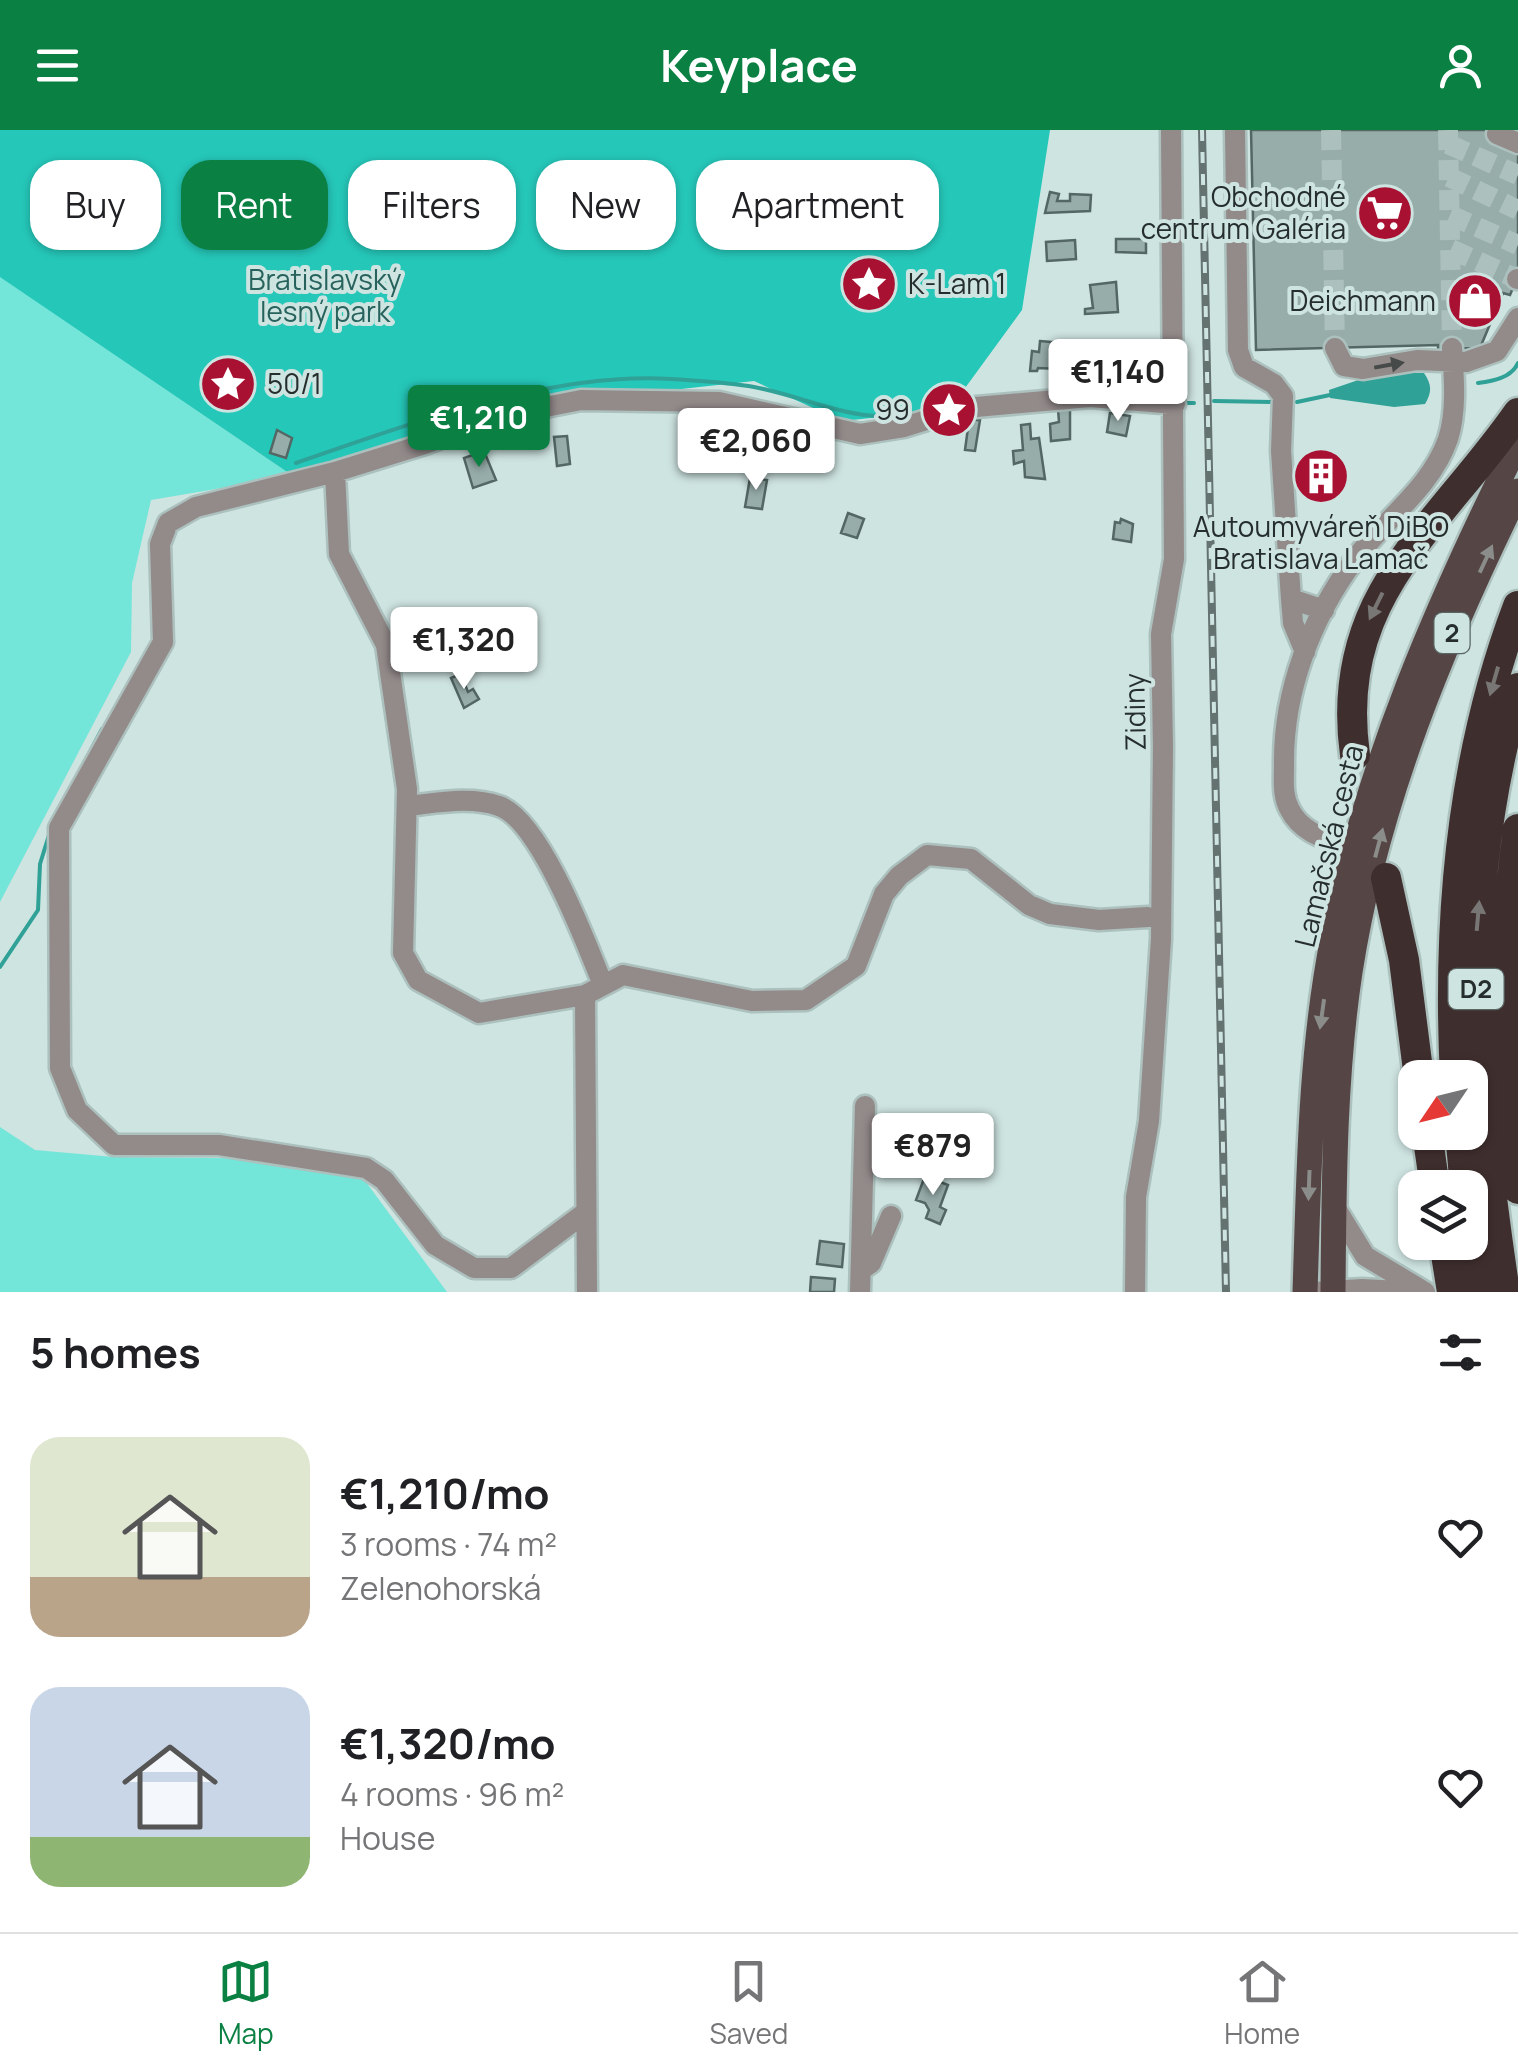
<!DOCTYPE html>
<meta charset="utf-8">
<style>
body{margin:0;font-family:Manrope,sans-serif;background:#f6f6f6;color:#202124;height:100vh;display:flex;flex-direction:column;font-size:38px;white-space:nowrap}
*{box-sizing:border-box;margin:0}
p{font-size:32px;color:#757577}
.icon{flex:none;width:55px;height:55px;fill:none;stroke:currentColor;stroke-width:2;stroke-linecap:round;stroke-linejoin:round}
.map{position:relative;height:1162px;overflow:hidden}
.drawer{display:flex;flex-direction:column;background:#fff;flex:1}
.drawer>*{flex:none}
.top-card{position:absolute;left:30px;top:30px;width:1000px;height:90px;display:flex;gap:20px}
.needle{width:65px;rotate:235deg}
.tools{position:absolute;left:1398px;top:930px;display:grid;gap:20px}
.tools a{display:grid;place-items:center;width:90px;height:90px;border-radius:20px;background:#fff;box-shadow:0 2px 8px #0004;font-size:50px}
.price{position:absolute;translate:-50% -85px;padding:0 22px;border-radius:10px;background:#fff;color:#222;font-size:32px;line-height:65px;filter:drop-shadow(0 2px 5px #0008)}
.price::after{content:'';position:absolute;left:50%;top:60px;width:30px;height:22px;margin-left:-15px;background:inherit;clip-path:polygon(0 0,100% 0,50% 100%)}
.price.active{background:#0b8043;color:#fff}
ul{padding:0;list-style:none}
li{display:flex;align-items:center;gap:30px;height:250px;padding:0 30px}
li span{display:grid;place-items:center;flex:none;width:280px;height:200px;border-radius:30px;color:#555}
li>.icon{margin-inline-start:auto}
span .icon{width:120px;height:120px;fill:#fffc;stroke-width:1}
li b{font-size:42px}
h2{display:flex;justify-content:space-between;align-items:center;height:120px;padding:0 30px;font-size:42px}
.pill{padding:0 35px;border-radius:30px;background:#fff;box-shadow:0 2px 8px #0004;font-size:35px;line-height:90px}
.pill.active{background:#0b8043;color:#fff}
header{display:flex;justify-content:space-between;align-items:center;height:130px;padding:0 30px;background:#0b8043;color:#fff;font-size:45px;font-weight:700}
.tab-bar{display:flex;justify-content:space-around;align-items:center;height:140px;border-top:2px solid #e0e0e0;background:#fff;font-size:28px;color:#757577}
.tab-bar a{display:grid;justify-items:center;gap:5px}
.tab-bar .active{color:#0b8043}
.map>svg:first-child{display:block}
</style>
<header><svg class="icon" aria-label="menu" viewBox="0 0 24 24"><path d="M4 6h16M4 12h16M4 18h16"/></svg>Keyplace<svg class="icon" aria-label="person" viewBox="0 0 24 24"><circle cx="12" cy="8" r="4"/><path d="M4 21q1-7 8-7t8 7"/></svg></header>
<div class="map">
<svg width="1518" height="1162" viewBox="0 0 1518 1162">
<rect width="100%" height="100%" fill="#cee4e1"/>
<path fill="#74e5d9" d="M0,146L293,346L151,370L132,453L131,522L0,772Z
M0,997L35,1020L114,1027L295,1029L363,1048L447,1162H0Z"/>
<path fill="#25c7b9" d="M0,0H1050L1022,180L949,280L842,291L754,251L581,270L293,346L0,147Z"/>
<path fill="#2fa196" d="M1400,243H1424C1432,255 1432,262 1425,274L1394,277L1330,268L1329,260L1373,245Z"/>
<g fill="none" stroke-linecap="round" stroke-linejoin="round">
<path stroke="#2fa196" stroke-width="4" d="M1478,253C1493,251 1511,248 1518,233
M1214,271L1275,272
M1297,272L1330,265
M1180,273H1194
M296,333C410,294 551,241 672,249C699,251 728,252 754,257C817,269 858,298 924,281
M84,633L102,599
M0,837L38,780L40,734L49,705"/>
</g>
<path fill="#97adaa" stroke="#536764" stroke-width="2.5" d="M1251,0H1499L1518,21V146L1510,165L1503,163L1480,218L1438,219V215L1256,220Z
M1050,62L1059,64L1057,71H1070V64L1091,65L1090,81L1045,83Z
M1116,109H1146V123L1116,122Z
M1075,110L1076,129L1047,131L1046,112Z
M1116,152L1118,182L1085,184V179L1093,178L1090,155Z
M1040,211L1062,213L1060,239L1038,238L1037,241H1030L1032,221L1039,222Z
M1124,221L1135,222L1133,252L1076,250L1077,236L1109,238L1110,229H1124Z
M1070,277V309L1051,311L1050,294L1059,292L1058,279Z
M1110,283L1130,286L1126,306L1107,302Z
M969,290H980L975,321L965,320Z
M1030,294L1031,309L1039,308L1045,349L1025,347L1024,331L1014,334L1013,321L1023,320L1021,295Z
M277,300L292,308L286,328L270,323Z
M567,306L570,334L557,336L554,307Z
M484,321L496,350L473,358L464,328Z
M1330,327L1331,364L1313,365L1311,328Z
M750,348L767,350L762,379L745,377Z
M848,383L864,389L857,408L841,403Z
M1121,389L1133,394L1131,412L1113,409L1115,392L1120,393Z
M461,544L468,562L473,559L479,569L464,578L451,548Z
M925,1046L948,1055L940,1077L946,1080L940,1094L926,1088L929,1080L925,1073L916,1070Z
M820,1111L844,1114L842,1137L817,1134Z
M811,1147L835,1149L834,1162H810Z"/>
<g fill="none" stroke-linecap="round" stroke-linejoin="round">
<path stroke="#acc0bd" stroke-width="20" stroke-dasharray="20 10" stroke-linecap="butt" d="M1331,0L1335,218
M1448,0L1452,218
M1448,14L1518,45
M1449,47L1518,80
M1450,85L1518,115
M1451,119L1517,149"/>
<path stroke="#acc0bd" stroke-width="30" stroke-dasharray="30 15" stroke-linecap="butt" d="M1355,625L1372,690"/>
<g stroke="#acc0bd" stroke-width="25">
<path id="minor" d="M1235,0L1238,220L1244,237L1274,254L1283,266L1281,321L1291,469L1324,480
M1497,4L1518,13
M1517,149H1518
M1335,218L1344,236L1363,239L1417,230L1466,232L1497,221L1518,188
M335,342L339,424L386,515L407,659L403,823L418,850L479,883L585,865L623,845L752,871L806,870L856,836L884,764L899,746L927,725L971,729L1029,775L1050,784L1099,790L1148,787
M1291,469L1293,493L1305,522
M407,676C437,673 470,666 499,676C540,690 587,815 603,855
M1353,720C1330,710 1302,704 1290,680C1282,666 1284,651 1284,635C1283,562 1311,488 1355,429C1385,389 1431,358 1448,309C1457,281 1454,247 1452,218
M585,865L587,1162
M1335,1077L1365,1126L1425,1162
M586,1082L511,1138H474L435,1115L384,1050L366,1038L219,1015H114L77,980L60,938L59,698L163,512L160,414L168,393L196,377L335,342L425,314L495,287L581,270L719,272L860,304L904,297L965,278L1090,267L1175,274
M861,1140L871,1133L891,1086
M860,1162L865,976
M1135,1162L1136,1067L1149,991L1161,809L1163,617L1161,504L1174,429L1171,0
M1315,1162L1362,1159L1418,1162"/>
</g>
<g stroke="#acc0bd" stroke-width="30">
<path id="major" d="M1305,1162C1309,1044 1310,923 1333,807C1368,632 1439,471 1518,312
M1333,1162C1334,1055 1334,948 1350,842C1376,673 1443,514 1518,361"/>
</g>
<g stroke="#acc0bd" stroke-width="35">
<path id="highway" d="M1355,625C1333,466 1437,399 1518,283
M1518,699C1502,820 1499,938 1518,1059
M1386,748L1404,830L1419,948
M1455,948C1447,789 1461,626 1518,476
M1427,1002L1435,1058
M1460,1002L1465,1058
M1470,1089L1481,1162
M1444,1112L1452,1162
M1505,1162C1474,957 1458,760 1518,558"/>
</g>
<use href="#minor" stroke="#938a8a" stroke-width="20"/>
<use href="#major" stroke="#554545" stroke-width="25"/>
<use href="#highway" stroke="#3f2e2e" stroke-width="30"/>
<g stroke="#647270" stroke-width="8">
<path id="rail" d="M1202,0L1226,1162"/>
</g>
<use href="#rail" stroke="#cee4e1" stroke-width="4" stroke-dasharray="11" stroke-linecap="butt"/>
</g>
<defs><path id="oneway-solid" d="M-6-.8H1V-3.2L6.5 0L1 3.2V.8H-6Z" transform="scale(2.5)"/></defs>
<use fill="#464a49" href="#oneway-solid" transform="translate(1389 235) rotate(-10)"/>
<g fill="#8b8d8b">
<use href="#oneway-solid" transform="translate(1486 429) rotate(-65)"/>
<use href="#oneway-solid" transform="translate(1379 713) rotate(-75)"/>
<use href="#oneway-solid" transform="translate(1322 884) rotate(98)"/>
<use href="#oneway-solid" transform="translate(1309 1055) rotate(92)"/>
</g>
<g fill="#787776">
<use href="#oneway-solid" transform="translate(1376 476) rotate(116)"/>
<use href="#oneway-solid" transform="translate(1494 551) rotate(106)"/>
<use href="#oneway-solid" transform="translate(1478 786) rotate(-85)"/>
</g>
<defs>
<g id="supermarket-disc" transform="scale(2.875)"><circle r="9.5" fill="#a91132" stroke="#cee4e1"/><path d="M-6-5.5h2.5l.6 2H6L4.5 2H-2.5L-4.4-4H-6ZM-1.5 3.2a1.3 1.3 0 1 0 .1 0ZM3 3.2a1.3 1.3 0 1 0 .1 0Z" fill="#fff"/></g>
<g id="sight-disc" transform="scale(2.875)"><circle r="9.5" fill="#a91132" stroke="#cee4e1"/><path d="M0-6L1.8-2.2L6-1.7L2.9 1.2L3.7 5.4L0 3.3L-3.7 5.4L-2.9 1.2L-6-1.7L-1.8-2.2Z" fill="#fff"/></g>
<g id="shop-disc" transform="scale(2.875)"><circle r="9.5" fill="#a91132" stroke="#cee4e1"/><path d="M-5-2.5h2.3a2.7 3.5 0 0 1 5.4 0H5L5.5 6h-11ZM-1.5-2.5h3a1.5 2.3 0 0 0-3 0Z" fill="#fff"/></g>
<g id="building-disc" transform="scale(2.875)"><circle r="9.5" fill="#a91132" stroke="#cee4e1"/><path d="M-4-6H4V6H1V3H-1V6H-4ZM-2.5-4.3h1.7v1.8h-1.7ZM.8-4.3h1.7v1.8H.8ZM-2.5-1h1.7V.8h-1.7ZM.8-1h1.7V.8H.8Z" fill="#fff"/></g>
</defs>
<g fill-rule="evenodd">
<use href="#supermarket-disc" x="1385" y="83"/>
<use href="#sight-disc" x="869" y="154"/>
<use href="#shop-disc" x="1475" y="171"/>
<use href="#sight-disc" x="228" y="254"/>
<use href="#sight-disc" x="949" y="280"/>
<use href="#building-disc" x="1321" y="346"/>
</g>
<g text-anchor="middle" stroke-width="8" stroke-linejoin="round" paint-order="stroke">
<g fill="#cee4e1" stroke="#586563" stroke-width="2.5">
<rect x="1434.5" y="483" width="35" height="40" rx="8"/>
<rect x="1448.5" y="839" width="55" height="40" rx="8"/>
</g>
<g font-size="25" font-weight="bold" fill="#252e2d">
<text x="1452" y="512">2</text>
<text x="1476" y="868">D2</text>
</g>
<g font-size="28" fill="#252e2d" stroke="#cee4e1" text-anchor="end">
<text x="1346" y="77">Obchodné<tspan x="1346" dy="32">centrum Galéria</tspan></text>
<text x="908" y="164" text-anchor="start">K-Lam 1</text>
<text x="1436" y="181">Deichmann</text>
<text x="267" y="264" text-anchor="start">50/1</text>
<text x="910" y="290">99</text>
<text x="1321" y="407" text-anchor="middle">Autoumyváreň DiBO<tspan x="1321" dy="32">Bratislava Lamač</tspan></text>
</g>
<g font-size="28" fill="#27625c" stroke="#cee4e1">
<text x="325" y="160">Bratislavský<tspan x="325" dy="32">lesný park</tspan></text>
</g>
<g font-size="28" fill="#252e2d" stroke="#cee4e1">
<text transform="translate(1135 582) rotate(-91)" y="10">Zidiny</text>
<text transform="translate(1329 716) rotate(-76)" y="10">Lamačská cesta</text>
</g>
</g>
</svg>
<div class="tools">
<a><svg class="needle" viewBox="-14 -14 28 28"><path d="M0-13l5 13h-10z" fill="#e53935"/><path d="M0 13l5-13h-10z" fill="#757577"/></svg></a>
<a><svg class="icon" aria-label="layers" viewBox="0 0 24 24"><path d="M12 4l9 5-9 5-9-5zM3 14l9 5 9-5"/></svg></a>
</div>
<b class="price" style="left:1118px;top:294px">€1,140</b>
<b class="price active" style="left:479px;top:340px">€1,210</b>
<b class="price" style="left:756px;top:363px">€2,060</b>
<b class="price" style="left:464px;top:562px">€1,320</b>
<b class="price" style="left:933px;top:1068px">€879</b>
<div class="top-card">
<a class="pill">Buy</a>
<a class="pill active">Rent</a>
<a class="pill">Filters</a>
<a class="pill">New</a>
<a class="pill">Apartment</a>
</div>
</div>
<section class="drawer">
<h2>5 homes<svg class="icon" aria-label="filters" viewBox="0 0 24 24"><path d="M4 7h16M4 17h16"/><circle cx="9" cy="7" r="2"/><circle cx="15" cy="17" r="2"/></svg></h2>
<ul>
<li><span style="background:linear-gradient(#dfe7d0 70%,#b9a48a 0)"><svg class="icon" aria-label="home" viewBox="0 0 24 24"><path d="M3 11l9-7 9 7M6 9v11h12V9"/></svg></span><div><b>€1,210/mo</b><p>3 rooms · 74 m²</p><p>Zelenohorská</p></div><svg class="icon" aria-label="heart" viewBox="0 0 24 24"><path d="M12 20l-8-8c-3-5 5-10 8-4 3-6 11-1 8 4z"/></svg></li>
<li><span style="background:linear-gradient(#c9d6e8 75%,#8fb573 0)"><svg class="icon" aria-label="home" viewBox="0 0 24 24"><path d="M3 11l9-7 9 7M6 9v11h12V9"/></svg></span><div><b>€1,320/mo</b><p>4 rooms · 96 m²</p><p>House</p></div><svg class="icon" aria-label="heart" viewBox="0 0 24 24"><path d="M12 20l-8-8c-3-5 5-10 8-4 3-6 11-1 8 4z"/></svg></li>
</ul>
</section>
<nav class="tab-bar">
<a class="active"><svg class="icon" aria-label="map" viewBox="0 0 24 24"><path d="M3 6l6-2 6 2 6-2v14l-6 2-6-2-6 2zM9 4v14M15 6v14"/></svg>Map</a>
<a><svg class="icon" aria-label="saved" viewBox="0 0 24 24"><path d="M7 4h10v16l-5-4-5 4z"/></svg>Saved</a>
<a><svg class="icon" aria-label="home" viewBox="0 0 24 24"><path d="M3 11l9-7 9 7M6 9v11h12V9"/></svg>Home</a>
</nav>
